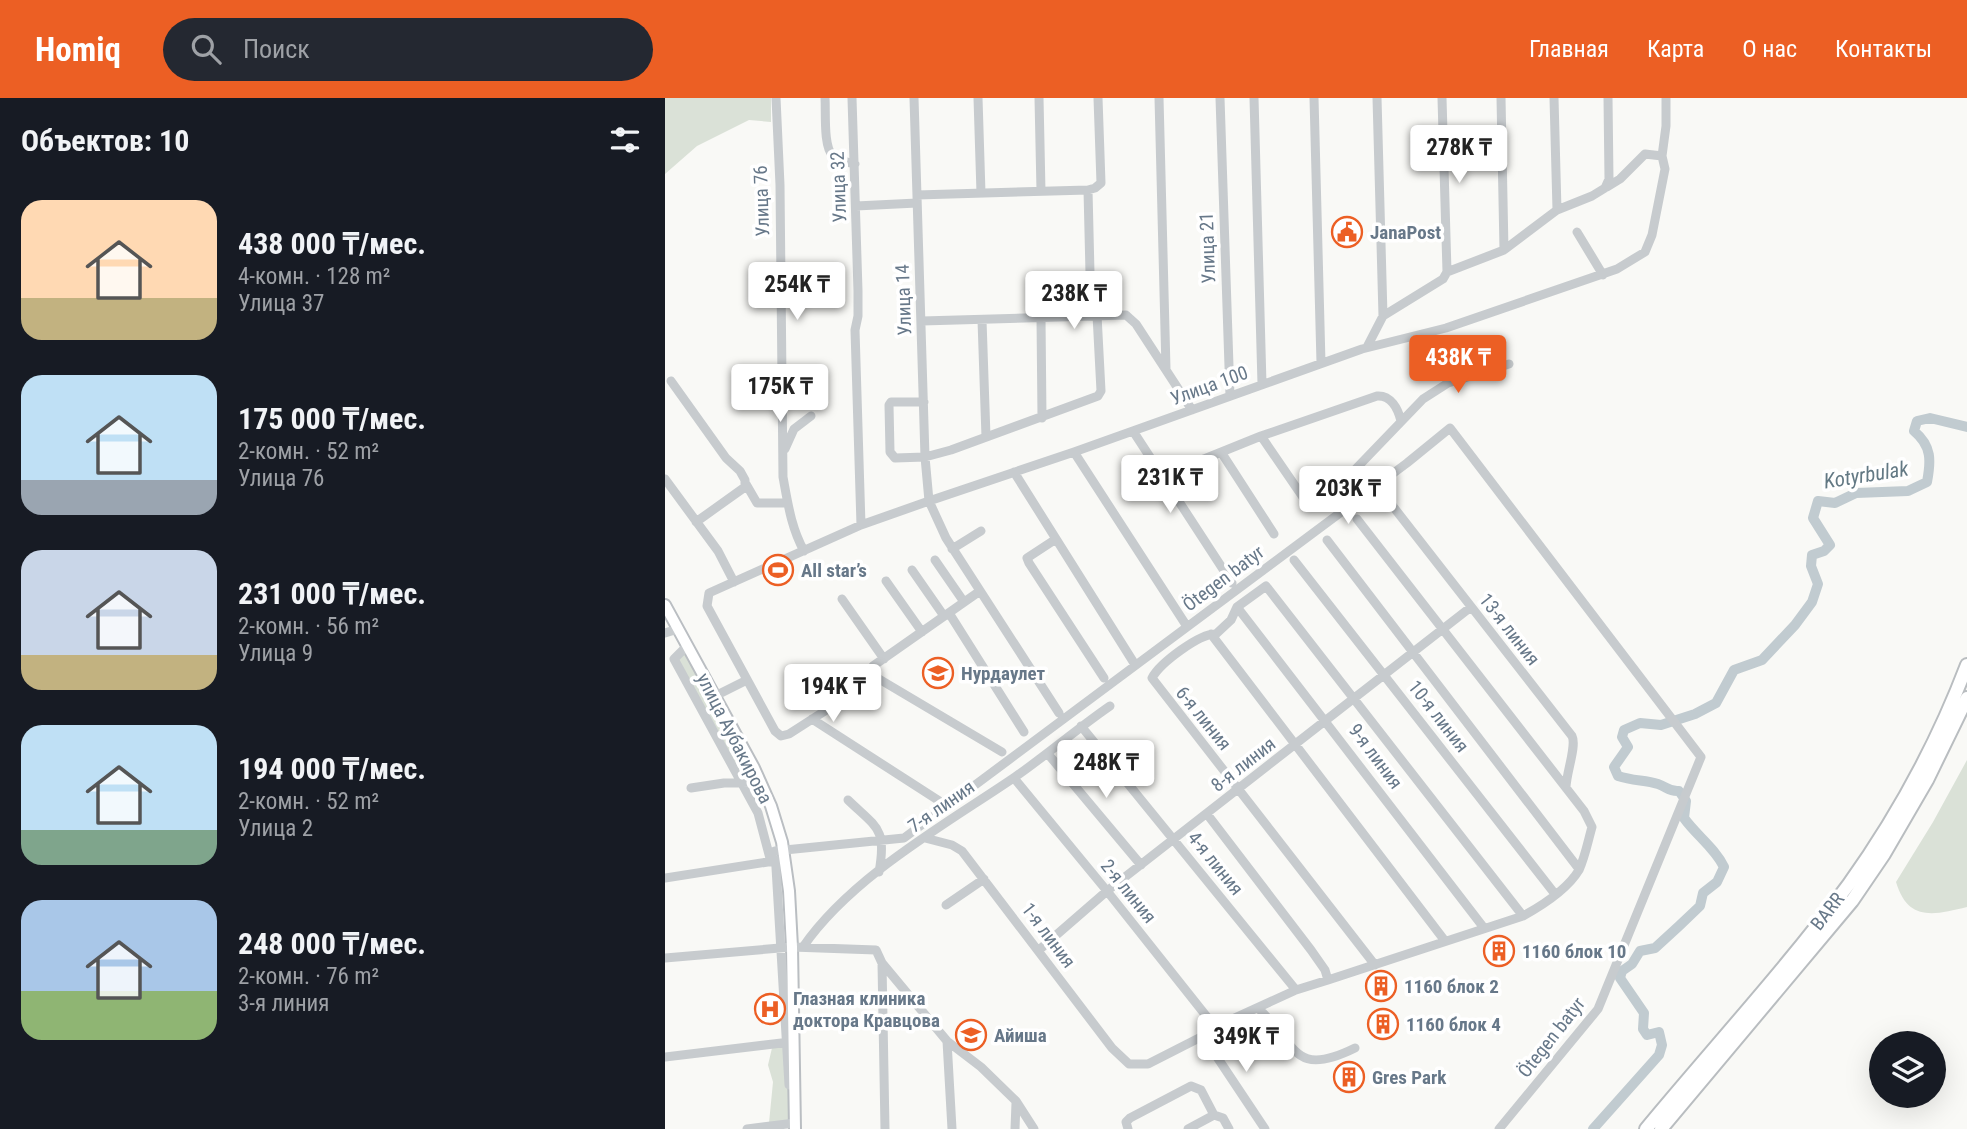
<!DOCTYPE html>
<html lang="ru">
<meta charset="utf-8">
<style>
body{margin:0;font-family:"Roboto Condensed",sans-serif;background:#242831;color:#f1f3f6;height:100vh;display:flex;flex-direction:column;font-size:26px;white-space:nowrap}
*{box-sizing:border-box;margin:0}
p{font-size:23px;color:#9ea1a6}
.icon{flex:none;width:38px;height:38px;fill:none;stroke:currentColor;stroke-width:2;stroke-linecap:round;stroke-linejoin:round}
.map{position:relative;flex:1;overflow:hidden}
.drawer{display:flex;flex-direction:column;background:#171b24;width:665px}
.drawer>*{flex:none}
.tools{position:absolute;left:1204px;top:933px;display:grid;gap:14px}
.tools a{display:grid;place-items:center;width:77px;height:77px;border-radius:50%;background:#171b24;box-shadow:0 7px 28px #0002;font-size:35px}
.price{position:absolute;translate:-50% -60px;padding:0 16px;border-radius:7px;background:#fff;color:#222;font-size:23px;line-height:46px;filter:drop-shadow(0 2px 4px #0008)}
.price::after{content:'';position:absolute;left:50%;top:42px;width:21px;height:16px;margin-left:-10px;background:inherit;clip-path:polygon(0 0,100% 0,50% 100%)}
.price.on{background:#ec5f24;color:#fff}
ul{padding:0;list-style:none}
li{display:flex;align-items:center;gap:21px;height:175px;padding:0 21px}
li span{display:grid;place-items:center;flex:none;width:196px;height:140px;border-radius:21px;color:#555}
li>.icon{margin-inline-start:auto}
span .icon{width:84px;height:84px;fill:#fffc;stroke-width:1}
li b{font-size:30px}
h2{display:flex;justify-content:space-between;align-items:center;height:84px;padding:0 21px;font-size:30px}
header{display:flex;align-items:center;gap:42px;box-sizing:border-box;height:98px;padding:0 35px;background:#ec5f24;color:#fff}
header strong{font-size:33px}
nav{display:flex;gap:38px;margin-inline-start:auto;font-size:24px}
.search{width:490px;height:63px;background:#242831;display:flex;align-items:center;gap:18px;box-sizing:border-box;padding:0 24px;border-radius:38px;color:#9ea1a6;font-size:26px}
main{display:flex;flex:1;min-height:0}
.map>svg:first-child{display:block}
</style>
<header>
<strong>Homiq</strong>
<div class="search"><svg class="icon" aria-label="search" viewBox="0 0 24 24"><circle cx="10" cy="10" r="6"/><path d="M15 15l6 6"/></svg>Поиск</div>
<nav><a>Главная</a><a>Карта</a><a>О нас</a><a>Контакты</a></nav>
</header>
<main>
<section class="drawer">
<h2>Объектов: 10<svg class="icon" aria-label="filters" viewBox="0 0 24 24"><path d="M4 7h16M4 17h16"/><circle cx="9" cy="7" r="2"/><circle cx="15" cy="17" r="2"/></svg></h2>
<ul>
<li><span style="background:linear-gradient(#ffd9b3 70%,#c2b280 0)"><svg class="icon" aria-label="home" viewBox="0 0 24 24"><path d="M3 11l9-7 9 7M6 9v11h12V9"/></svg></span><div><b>438 000 ₸/мес.</b><p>4-комн. · 128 m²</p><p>Улица 37</p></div></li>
<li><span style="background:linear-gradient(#bfe0f5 75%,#9aa5b1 0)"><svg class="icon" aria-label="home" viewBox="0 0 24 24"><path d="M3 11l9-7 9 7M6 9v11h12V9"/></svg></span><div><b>175 000 ₸/мес.</b><p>2-комн. · 52 m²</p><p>Улица 76</p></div></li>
<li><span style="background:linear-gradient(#c9d6e8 75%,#c2b280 0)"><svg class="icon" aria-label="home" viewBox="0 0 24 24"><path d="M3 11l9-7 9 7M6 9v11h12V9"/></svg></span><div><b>231 000 ₸/мес.</b><p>2-комн. · 56 m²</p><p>Улица 9</p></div></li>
<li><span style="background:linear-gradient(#bfe0f5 75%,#7fa58c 0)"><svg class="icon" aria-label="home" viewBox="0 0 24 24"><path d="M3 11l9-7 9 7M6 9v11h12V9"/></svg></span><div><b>194 000 ₸/мес.</b><p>2-комн. · 52 m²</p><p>Улица 2</p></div></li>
<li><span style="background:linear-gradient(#a9c7e8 65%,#8fb573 0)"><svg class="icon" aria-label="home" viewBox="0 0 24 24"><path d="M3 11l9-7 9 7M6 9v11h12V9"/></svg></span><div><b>248 000 ₸/мес.</b><p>2-комн. · 76 m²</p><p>3-я линия</p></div></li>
</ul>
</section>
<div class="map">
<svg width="1302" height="1031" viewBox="0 0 1302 1031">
<rect width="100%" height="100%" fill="#f9f9f6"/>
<path fill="#dae1d7" d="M0,0H106V24L84,22L32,48L0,76Z
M21,555L89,680L76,679L12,561Z
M1302,662V809C1269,817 1243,824 1231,784L1268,724Z
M122,947L127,1022L104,1025L108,984L103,967L107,950Z"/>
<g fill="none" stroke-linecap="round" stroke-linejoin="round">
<path stroke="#c1cbd0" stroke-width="10" d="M928,1031L994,957L997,947L994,934L982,937L978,931L979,915L955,880L957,873L967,866L975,853L990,850L1014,828L1035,808L1038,795L1052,784L1059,769C1050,750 1031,737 1019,720L1021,703L1014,693C1004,694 1002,689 993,686C980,682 968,683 953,678L949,669L963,649L957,639L959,632L975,625L996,627L1030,616L1051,605L1069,572L1097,562L1130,527L1147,504L1153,486L1146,468L1147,457L1159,453L1165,447L1148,420L1153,403L1170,405L1191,395L1243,393L1262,384C1266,363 1267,348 1249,333L1252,323L1265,320L1302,329"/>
<g stroke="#babec2" stroke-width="14">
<path id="major" d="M0,507L89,670L106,708L117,744L124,793L127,849L130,1031"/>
</g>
<g stroke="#b9bdc0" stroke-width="16">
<path id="highway" d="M981,1031C1048,950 1121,871 1184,786C1232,719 1273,643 1302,567
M996,1031L1187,803L1219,756L1262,682L1302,600"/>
</g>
<path stroke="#c7cbce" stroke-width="9" d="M111,0L115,87L118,379C123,406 126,429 139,453
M160,0C161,14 158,49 168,58C173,63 182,64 190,66
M187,0L193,193V218L190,232L196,427
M249,0L260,359L264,403L281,440L394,615
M313,0L316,95
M374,0L376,93
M494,0L501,271
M555,0L565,298
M589,0L597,286
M649,0L656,265
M712,0L718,218
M777,0L782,174
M836,0L839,152
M889,0L892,112
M942,89L955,81L980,56L997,58L1001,28V0
M252,97L423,92
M191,108L252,105
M912,134L938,177
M426,217L423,92L430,90L436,85L433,0
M376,220L377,320
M317,222L321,339
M257,223L461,217L471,226L527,312
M702,249L718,218L778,181L782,174L839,152L892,112L927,98L940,90L944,81L943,0
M6,283L61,360L75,373L80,382V389L31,424
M259,304H226L224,307L225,354L230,360L260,359L286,352L433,298L436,293L432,217
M468,333L567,485
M596,338L644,408L654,409L758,301L783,285L844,266
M120,351L129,331L146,318
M409,354L521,527
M556,354L609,436
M349,374L469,565
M497,378L596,338L712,298C726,297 733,311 736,323
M0,381L53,453L69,484
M81,386L92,405H122
M723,402L907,638C912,648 901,675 901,690
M391,441L362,460L364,465L439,580
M662,442L914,771
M287,451L316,433
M270,462L299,504
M629,462L890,796
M247,472L279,518
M221,483L257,534
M177,501L219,561
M572,509L819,830
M284,515L359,634
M0,535L13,531
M546,536L780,843
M22,548L9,561L93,715L106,764
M205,584V576L208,568L315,493
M50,598L82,582
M147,621L279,706
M416,628L631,892
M337,654L214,581L205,584L124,636L116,638L110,633L42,508L44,495L196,427L264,403L409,354L697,251L781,230L952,171L980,154L987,137L1000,71L997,58
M383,656L476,767
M349,680L442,793L550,929
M26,690L59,685L96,684
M183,702C212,730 222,730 214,774
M260,740L287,747L297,753L447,950L464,966H483L538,938L550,929L631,892L663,882L660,872L646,852L542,716
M0,780L109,763
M281,807L319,781
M138,849C186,779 281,726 350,679C383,656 413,630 445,608
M374,852L442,793L806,509
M0,860L127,849L211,852L217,865L282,943L316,969L351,1003L369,1031
M217,865L220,1031
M710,867L487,580C495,565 535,535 551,536L566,522L572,509L601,488L858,818
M663,882L858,818C878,807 902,792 914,772C920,759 923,743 927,729L919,713L692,421
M594,911C632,946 627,981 690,950
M538,938L600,1031
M282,943L287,1031
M0,959L125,944
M124,987L110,753L239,740L742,365L785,330L1036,659L933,911L834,1031
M82,1031L130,1025
M350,1031L351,1005
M463,1031L461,1024L465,1020L526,988L536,992L549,1017L558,1020L564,1031
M523,1031L549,1017"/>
<use href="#major" stroke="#fff" stroke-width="10"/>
<use href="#highway" stroke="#fff" stroke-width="12"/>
</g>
<defs>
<g id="civic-ring" transform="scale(1.575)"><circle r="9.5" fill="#fff" stroke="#ec5f24" stroke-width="1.5"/><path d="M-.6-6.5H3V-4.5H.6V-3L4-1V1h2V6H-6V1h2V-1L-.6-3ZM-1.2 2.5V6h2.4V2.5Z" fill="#ec5f24"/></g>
<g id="stadium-ring" transform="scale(1.575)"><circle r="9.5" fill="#fff" stroke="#ec5f24" stroke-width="1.5"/><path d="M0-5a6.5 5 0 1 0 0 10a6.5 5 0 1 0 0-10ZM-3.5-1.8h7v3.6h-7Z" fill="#ec5f24"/></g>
<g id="school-ring" transform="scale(1.575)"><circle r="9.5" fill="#fff" stroke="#ec5f24" stroke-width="1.5"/><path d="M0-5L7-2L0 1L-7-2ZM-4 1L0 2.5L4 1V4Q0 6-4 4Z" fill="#ec5f24"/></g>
<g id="building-ring" transform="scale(1.575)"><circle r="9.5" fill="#fff" stroke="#ec5f24" stroke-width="1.5"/><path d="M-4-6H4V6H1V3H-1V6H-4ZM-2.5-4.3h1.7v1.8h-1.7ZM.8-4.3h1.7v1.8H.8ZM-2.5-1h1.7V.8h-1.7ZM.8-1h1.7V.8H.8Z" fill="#ec5f24"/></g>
<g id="hospital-ring" transform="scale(1.575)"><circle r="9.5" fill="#fff" stroke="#ec5f24" stroke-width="1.5"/><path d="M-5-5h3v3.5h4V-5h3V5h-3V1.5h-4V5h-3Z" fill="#ec5f24"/></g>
</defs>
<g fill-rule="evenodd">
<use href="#civic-ring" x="682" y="134"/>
<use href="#stadium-ring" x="113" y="472"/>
<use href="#school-ring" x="273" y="575"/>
<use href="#building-ring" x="834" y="853"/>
<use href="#building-ring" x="716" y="888"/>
<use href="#hospital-ring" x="105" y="911"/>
<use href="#building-ring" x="718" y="926"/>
<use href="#school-ring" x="306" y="937"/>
<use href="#building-ring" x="684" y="979"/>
</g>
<g text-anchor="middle" stroke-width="7" stroke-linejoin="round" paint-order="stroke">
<g font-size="19" fill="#677889" stroke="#fff">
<text transform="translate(173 89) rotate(-92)" y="7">Улица 32</text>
<text transform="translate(96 103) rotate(-92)" y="7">Улица 76</text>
<text transform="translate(542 150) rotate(-92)" y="7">Улица 21</text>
<text transform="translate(238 202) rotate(-92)" y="7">Улица 14</text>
<text transform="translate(544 287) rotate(-20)" y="7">Улица 100</text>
<text transform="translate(558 480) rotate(-37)" y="7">Ötegen batyr</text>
<text transform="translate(845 531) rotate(52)" y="7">13-я линия</text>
<text transform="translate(774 618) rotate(52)" y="7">10-я линия</text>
<text transform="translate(539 620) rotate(51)" y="7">6-я линия</text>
<text transform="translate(70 640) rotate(63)" y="7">улица Аубакирова</text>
<text transform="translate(711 658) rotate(53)" y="7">9-я линия</text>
<text transform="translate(578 666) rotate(-38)" y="7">8-я линия</text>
<text transform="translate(276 708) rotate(-35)" y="7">7-я линия</text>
<text transform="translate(551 765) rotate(51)" y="7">4-я линия</text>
<text transform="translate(464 793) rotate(51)" y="7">2-я линия</text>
<text transform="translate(1162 813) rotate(-52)" y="7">BARR</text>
<text transform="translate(384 837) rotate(53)" y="7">1-я линия</text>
<text transform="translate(886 939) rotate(-52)" y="7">Ötegen batyr</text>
</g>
<g font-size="19" font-weight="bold" fill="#677889" stroke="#fff" text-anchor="start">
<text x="705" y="141">JanaPost</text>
<text x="136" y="479">All star’s</text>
<text x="296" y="582">Нурдаулет</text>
<text x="857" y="860">1160 блок 10</text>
<text x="739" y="895">1160 блок 2</text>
<text x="128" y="907">Глазная клиника<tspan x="128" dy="22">доктора Кравцова</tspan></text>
<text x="741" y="933">1160 блок 4</text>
<text x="329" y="944">Айиша</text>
<text x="707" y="986">Gres Park</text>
</g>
<g font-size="21" font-style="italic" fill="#637984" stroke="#fff">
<text transform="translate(1201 377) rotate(-9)" y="7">Kotyrbulak</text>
</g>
</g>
</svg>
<div class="tools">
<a><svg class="icon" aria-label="layers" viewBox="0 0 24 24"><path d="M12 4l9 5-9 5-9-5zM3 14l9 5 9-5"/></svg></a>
</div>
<b class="price" style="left:794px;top:87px">278K ₸</b>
<b class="price" style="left:132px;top:224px">254K ₸</b>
<b class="price" style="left:409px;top:233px">238K ₸</b>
<b class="price on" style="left:793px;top:297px">438K ₸</b>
<b class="price" style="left:115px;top:326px">175K ₸</b>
<b class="price" style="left:505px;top:417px">231K ₸</b>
<b class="price" style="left:683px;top:428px">203K ₸</b>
<b class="price" style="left:168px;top:626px">194K ₸</b>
<b class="price" style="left:441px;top:702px">248K ₸</b>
<b class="price" style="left:581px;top:976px">349K ₸</b>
</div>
</main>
